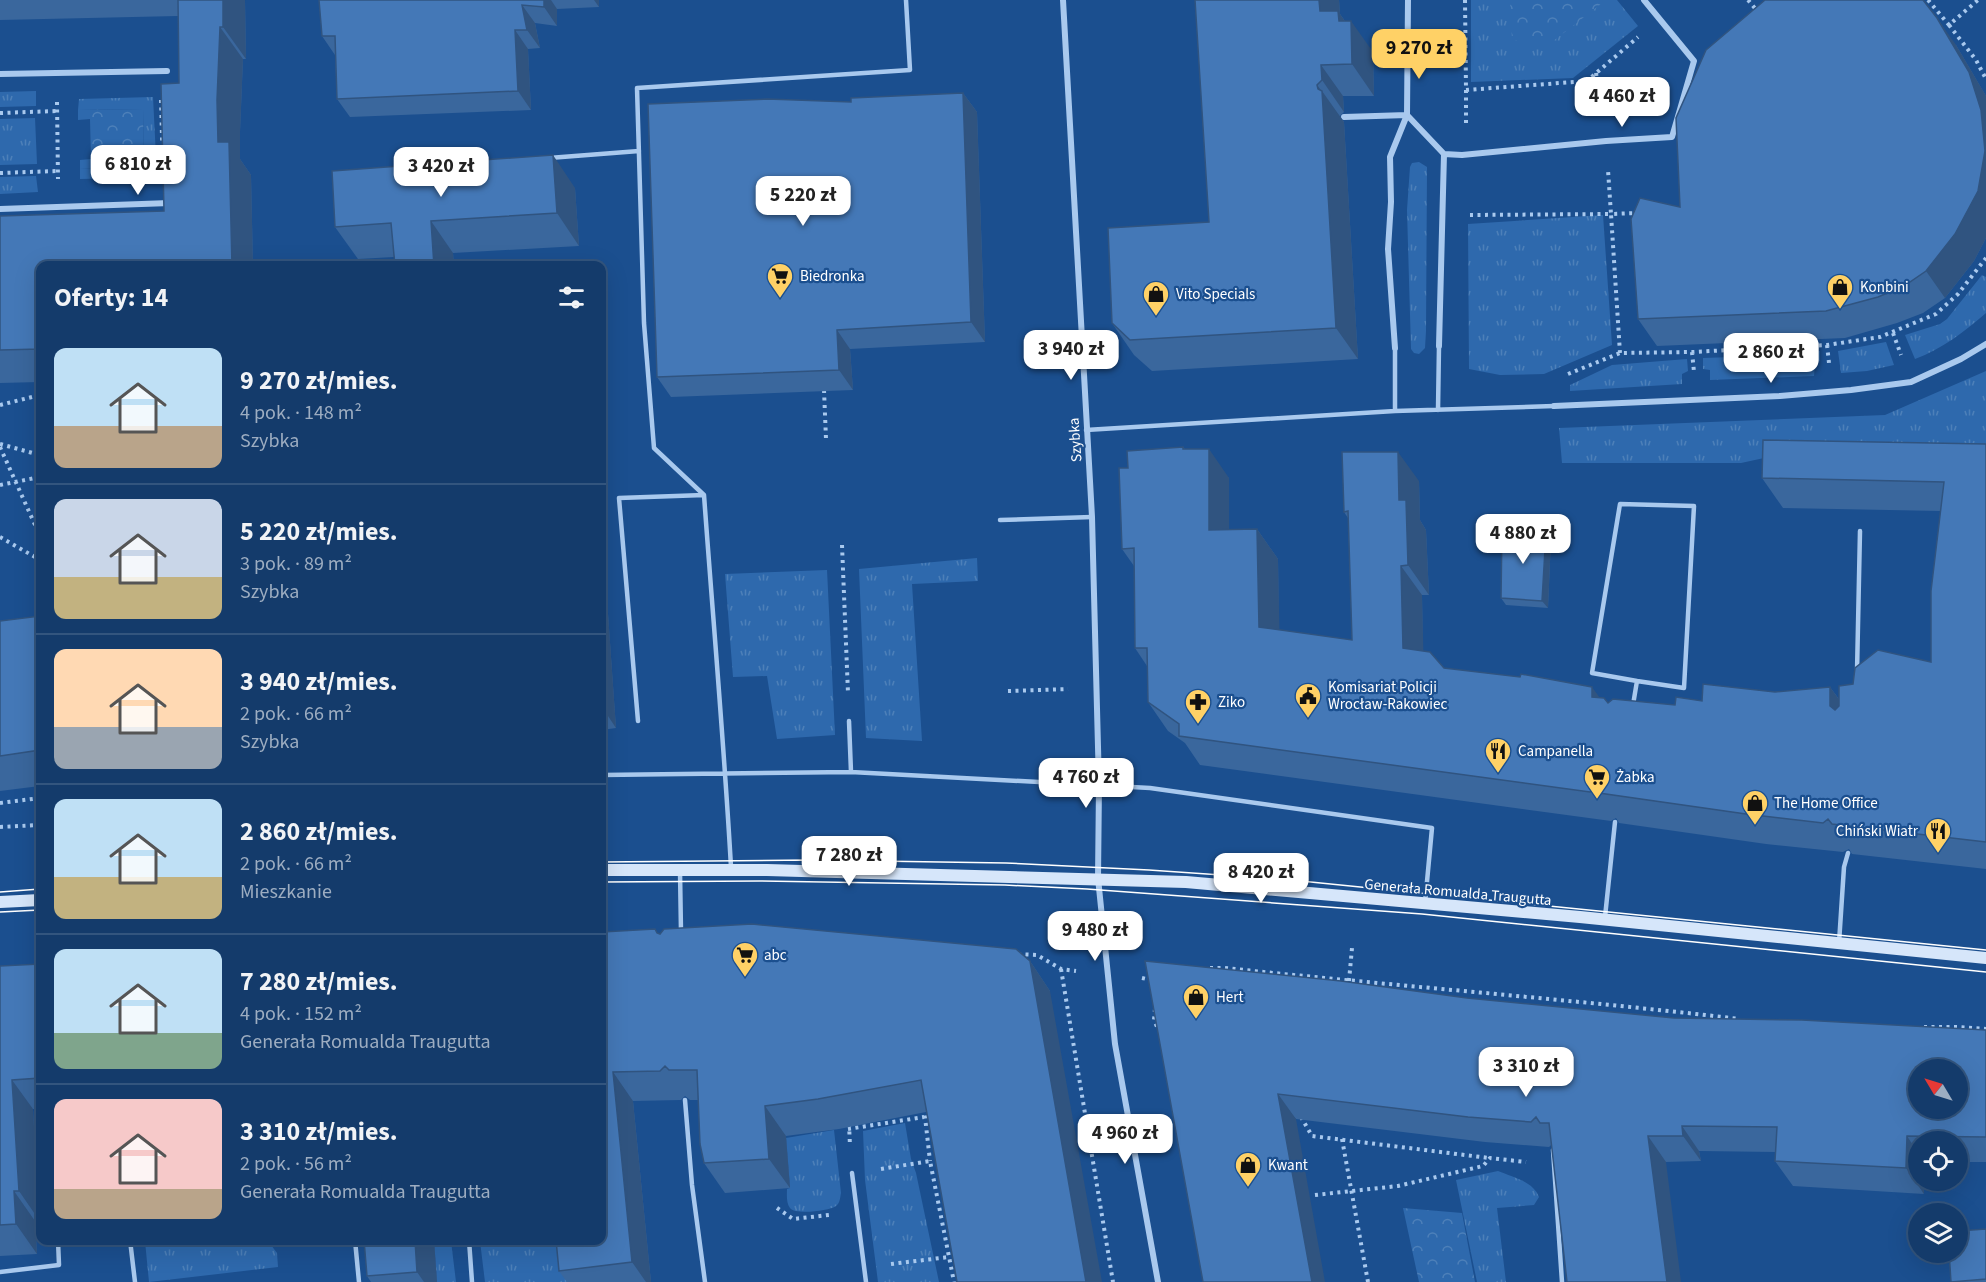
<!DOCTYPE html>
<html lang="pl">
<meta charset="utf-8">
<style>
body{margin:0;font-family:"Source Sans 3",sans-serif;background:#214673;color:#f1f3f6;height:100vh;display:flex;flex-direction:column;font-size:22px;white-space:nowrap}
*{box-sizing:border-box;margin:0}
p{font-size:20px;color:#9dadc1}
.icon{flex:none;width:33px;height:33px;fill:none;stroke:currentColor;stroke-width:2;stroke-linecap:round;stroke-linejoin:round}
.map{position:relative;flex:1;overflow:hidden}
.panel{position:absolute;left:36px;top:261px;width:570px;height:984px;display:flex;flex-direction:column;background:#143b6b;border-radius:12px;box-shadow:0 6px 24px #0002,0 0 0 2px #33557e}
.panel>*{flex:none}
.needle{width:39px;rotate:308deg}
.fabs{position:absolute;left:1908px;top:1059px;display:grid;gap:12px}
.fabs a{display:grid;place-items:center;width:60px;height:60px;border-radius:50%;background:#143b6b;box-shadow:0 6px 24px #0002,0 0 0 2px #33557e;font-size:30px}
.price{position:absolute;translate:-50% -51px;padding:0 14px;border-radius:12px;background:#fff;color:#222;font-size:20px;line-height:39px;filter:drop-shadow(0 2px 3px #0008)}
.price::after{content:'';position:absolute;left:50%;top:36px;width:18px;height:14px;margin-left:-9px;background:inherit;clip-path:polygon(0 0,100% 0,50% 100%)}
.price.current{background:#ffd166;color:#111}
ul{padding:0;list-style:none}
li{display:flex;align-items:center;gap:18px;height:150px;padding:0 18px}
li+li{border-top:2px solid #33557e}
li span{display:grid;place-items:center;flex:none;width:168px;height:120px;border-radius:12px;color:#555}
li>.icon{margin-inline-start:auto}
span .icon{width:72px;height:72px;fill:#fffc;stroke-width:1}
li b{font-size:26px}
h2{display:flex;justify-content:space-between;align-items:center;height:72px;padding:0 18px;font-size:26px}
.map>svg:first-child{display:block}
</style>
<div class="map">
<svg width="1986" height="1282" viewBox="0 0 1986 1282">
<defs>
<pattern id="grass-tufts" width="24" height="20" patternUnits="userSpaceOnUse" patternTransform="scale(1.5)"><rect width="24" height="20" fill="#2e69ad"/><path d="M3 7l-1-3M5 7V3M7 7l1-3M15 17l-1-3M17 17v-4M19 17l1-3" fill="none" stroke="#4d80b9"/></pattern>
<pattern id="park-crowns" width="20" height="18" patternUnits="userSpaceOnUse" patternTransform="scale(1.5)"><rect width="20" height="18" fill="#2e69ad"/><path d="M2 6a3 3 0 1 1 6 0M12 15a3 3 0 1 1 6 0" fill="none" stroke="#4d80b9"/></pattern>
</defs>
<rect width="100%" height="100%" fill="#1b4f8f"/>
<path fill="url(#grass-tufts)" d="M1471,0H1617L1638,26L1573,78L1471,82Z
M36,91V106L0,107V92Z
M153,97L157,177L80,179V169L144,166L143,109L78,110L79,99Z
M35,118L37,164L0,165V119Z
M1419,162L1427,167L1426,331L1425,348L1419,354L1414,353L1411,349L1407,210L1410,167L1412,163Z
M36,176L38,192L0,194V177Z
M1603,215L1612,345L1544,374L1500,375L1469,369L1468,224Z
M1982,275L1986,277V313C1964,332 1942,349 1915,359L1905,335L1940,324L1947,319Z
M1886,342L1894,365L1867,371L1841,373L1838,351Z
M1820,351V361L1815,363L1814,376L1710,380V370L1703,369V358L1764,356Z
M1687,359L1688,371L1682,374V384L1570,391V385L1612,365Z
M1986,371V463L1782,454L1741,463H1562L1559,428L1885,415Z
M977,558L978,581L912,584L922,741L866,738L859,569Z
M827,570L835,735L777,739L767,676L733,677L725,574Z
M905,1123L911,1159L916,1173L939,1282H878L865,1180L863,1131Z
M834,1130L841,1193C840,1198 840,1203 836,1206C829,1211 795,1215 790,1208C786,1203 787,1194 787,1189L790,1188L786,1138Z
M1498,1171C1512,1177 1533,1181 1539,1197L1534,1205L1497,1208L1506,1282H1477L1456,1180Z
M145,1241H268L277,1253L278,1267L149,1282Z
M434,1241H451L456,1282H437Z
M480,1241H571L575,1282H485Z"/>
<path fill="url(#park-crowns)" d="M1510,0H1598L1601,4L1548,45L1512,40Z
M143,109L144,166L80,169V160L91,159L90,119L78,120V110Z
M1403,1208L1462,1213L1475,1282H1419Z"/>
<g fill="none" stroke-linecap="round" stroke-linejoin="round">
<path stroke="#a9c9ee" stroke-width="4" stroke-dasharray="3 4.5" stroke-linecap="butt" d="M1465,0L1466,90L1587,81L1638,37
M1748,0L1758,12
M1928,0L1949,25L1978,0
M1949,25L1976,60L1986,79
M1596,73L1602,112
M1466,90V125
M161,100L163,173
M57,102L58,179
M0,113L57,111
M0,173L57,171
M1470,215L1611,214L1608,170
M1893,333L1901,355
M1827,345L1829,363
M1692,352L1694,372
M1620,353L1611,214L1639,213
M1568,374L1620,353L1692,352L1827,345L1880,337L1936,314L1958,294L1986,258
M824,390L826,439
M0,405L40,395
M0,444L40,455
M0,447L40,536
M0,485L40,477
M0,537L35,557H40
M842,545L848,693
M1008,691L1068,689
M0,803L40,798
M0,827L40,825
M1018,954L1037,955L1061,969L1076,971
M1210,968H1225C1396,986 1569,999 1740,1019
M1061,969L1113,1282
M1142,978L1151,980
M1349,981L1352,948
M1155,1009L1154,1020L1159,1031
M1924,1027H1959L1986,1029
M924,1108L930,1161
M1301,1117L1312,1136L1489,1158
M849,1124L850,1146
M848,1129L924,1117
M1342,1139L1368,1282
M881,1169L930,1161L954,1282
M1315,1195L1398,1186L1483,1166L1490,1158L1526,1162
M777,1208L793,1219L829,1215
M891,1264L949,1257"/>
<path stroke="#a9c9ee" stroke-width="4.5" d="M549,158L639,151
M1438,410L1439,346
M1395,411V348
M1086,430L1395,411L1554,406
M1000,520L1092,517
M1857,672L1860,531
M1633,705L1637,681L1684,688L1694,506L1620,504L1592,673L1637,681
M638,721L619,498L704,495
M849,721L851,772
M602,775L851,772L1150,788L1432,828L1425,903
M731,867C724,743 713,619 704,495L654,448L644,323L637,88L910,70L906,0
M680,871L681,932
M1605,917L1615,822
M1839,943L1844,867L1848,853
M685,1100L692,1185L705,1282
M1553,1150L1562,1282
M852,1173L866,1282
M130,1240L135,1282
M355,1240L359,1282
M469,1240L472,1282
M0,1272L59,1265L58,1240"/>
<path stroke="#a9c9ee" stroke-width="6" d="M1063,0L1092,517L1099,785L1098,878L1115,1044L1158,1282
M1408,0L1407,115L1444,154L1462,155L1606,141L1672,137L1694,61L1644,0
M0,74L167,71
M1344,117L1407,115L1390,157L1391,202L1388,249L1395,348
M0,209L170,203
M1439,346L1444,154
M1554,406L1780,396L1851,390L1911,382L1961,359L1986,344"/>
<path stroke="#d6e6fa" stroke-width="12" d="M602,870H767L1186,882L1580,917L1986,958
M0,902L40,900"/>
<path stroke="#fff" stroke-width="1.5" d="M602,862L809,860L1006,863L1149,870L1281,879L1986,950
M602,882L760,881L1005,885L1087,889L1422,914L1986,972
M0,892L40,889
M0,912L40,910"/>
</g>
<path fill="#3a679d" d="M0,0H245L246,59H243L240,132V159L251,175L253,266H40V382L0,383V216L164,211L179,83L178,16L0,20Z
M319,0H599V7L557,9V26L535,23L540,48L528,49L531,110L350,117L337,99L335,55L322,36Z
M1195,0H1339L1340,14L1345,21L1373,52L1374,96H1343L1344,112L1340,116L1344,122L1358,359L1152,371L1134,355L1112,323L1209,222Z
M1956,45L1986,96V238L1974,261L1945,298L1923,313L1897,323L1845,338L1657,346L1638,319L1680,207Z
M963,93L977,112L985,342L850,349L853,390L671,397L657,377L851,102Z
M575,188L579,246L453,253L454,266H395L394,257L358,259L335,227Z
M1986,444V869L1852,854L1849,849L1843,852L1766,844L1619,823L1616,818L1611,821L1200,765L1185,743L1168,731L1148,702L1147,666L1135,648L1134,566L1122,549L1183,447L1185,449L1229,478V530L1257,529L1278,559L1279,630L1352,640L1348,518L1344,512L1419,481L1420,520L1426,530L1429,595H1422L1423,651L1444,668L1600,698L1608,703L1675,705L1775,692L1830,687L1839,699L1853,684L1931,662L1941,511L1783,508L1762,478Z
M1546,532L1551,539L1548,608L1506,605L1501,598Z
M602,591L607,599L616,728L602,730Z
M40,616V786L0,791V621Z
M602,932L658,933L1030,961L1050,991L926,1112L839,1129L786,1136L790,1188L725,1193L704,1163L698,1100H690L685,1096L681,1100L633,1101L651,1282H567L559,1271Z
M1145,961L1467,998L1674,1018L1986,1030V1162H1958V1142H1918V1180L1924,1194L1793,1186L1775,1161L1776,1152L1699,1151L1701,1161L1666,1162L1552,1144L1549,1147L1485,1142L1296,1119Z
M40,964V1109H33L39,1220L35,1221L37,1254L0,1256V966Z
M1986,1229V1282H1951Z
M364,1240H434L437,1282H371L367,1276Z"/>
<path fill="#305480" d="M223,0H245L246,59L223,27Z
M544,0H551L557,9V26L544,7Z
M594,0H599V7Z
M1319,0H1339L1340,14L1351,30V21L1373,52L1374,96L1352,64L1320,11Z
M522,5L535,23L540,48L527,30Z
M1937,18L1956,45L1986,96V238L1974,261L1945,298L1926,271Z
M220,27L243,59L240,132V159L251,175L253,266H232L218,142L217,100Z
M515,30L528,49L531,110L518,91Z
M1321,65L1343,96L1344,112L1322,80Z
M1317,85L1323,93L1322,91L1344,122L1358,359L1336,328L1318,89Z
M963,93L977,112L985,342L971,322Z
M553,155L575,188L579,246L557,213Z
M431,221L453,253L454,266H434Z
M837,330L850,349L853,390L839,370Z
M1209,449L1229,478V560L1209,530Z
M1398,452L1419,481L1420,520L1426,530L1429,595L1408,565L1399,500Z
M1257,529L1278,559L1280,657L1259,627Z
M1546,532L1551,539L1548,608L1542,601Z
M1401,566L1422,595L1424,677L1403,648Z
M602,591L607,599L616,728L602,707Z
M1592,687L1613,716L1592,697Z
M1830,687L1851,716V735L1830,706Z
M1030,961L1050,991L1102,1282H1086Z
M613,1072L633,1101L651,1282H646L632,1262Z
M12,1080L33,1109L39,1220L19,1191Z
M1278,1094L1296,1119L1325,1282H1312Z
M765,1106L786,1136L790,1188L769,1159Z
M1682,1126L1699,1151L1701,1161L1683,1136Z
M1648,1136L1666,1162L1681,1282H1667Z
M1907,1136L1918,1153V1180H1924V1194L1906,1168Z
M14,1191L35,1221L37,1254L16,1224Z
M415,1240H434L437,1282H424L417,1272Z"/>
<path fill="#4478b7" stroke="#305480" stroke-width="1.5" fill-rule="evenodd" d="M178,0H223V27H220L217,100L218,142H229L232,266H40V349L0,350V216L164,211L161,84L179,83Z
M319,0H544V7L522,5L527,30H515L518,91L337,99L335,36H322Z
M1195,0H1319L1320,11H1338L1339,21H1351L1352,64L1321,65L1322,80L1317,85L1318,89L1322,91L1336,328L1130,340L1112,323L1108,228L1209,222Z
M1765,0H1923L1937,18L1969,72L1981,110L1985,151L1978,191L1955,234L1926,271L1904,286L1878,297L1826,311L1638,319L1631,219L1640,198L1680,207L1676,118L1706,50Z
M963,93L971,322L837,330L839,370L657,377L648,104L767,99L851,102V98Z
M553,155L557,213L431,221L434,266H395L391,223L335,227L332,171Z
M1763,440L1986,444V842L1832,824L1828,819L1823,823L1746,814L1599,793L1595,788L1590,792L1179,736V724L1148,702L1147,648H1135L1134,548L1122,549L1119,468H1128L1127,451L1183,447V449H1209V530L1257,529L1259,627L1352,640L1348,511L1344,512L1342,452H1398L1399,500H1406L1408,565L1401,566L1403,648L1430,652L1444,668L1520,677L1521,674L1592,687V697L1604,698L1608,703L1613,699L1675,705L1676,697L1702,701L1703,684L1775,692L1830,687V706L1835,710L1839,706V686L1853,684L1855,668L1878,650L1931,662V591L1944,482L1762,478Z
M1502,529L1546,532L1542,601L1501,598Z
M40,616V750L0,756V621Z
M752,924L1016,949L1030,961L1086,1282H957L921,1080L818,1099L765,1106L769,1159L704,1163L700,1144L697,1070H669L665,1066L660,1071L613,1072L632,1262L559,1271L556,1240H602V932L655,929L657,933L660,934L664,929Z
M1145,961L1341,981L1467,998L1674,1018L1802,1020L1986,1030V1137L1907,1136L1906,1168L1775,1161L1777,1127L1682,1126L1683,1136H1648L1667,1282H1567L1549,1123H1540L1536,1117L1531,1122L1468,1117L1278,1094L1312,1282H1203ZM1918,1070H1958V1108H1918Z
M40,964V1078L12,1080L19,1191H14L16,1224L0,1225V966Z
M1986,1229V1279L1951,1282L1949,1252H1958V1231Z
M364,1240H415L417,1272L367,1276Z"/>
<defs>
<g id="supermarket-pin" transform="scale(1.35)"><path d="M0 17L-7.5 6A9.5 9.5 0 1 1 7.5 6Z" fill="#ffd166" stroke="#1b4f8f"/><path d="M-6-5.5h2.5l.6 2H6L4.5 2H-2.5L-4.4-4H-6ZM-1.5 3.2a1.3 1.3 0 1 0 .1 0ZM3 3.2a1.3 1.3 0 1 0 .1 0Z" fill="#111"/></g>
<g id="shop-pin" transform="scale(1.35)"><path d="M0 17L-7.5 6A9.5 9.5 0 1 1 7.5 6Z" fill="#ffd166" stroke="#1b4f8f"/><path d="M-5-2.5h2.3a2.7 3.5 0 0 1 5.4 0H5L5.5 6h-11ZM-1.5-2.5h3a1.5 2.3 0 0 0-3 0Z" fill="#111"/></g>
<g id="civic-pin" transform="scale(1.35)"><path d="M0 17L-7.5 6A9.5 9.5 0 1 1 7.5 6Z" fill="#ffd166" stroke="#1b4f8f"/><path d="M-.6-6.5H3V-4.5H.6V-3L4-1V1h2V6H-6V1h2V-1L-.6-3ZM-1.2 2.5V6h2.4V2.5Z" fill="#111"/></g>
<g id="pharmacy-pin" transform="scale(1.35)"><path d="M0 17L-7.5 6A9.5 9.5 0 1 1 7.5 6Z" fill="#ffd166" stroke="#1b4f8f"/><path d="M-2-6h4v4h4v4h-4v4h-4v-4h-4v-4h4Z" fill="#111"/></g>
<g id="restaurant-pin" transform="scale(1.35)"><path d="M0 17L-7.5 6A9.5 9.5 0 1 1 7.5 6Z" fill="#ffd166" stroke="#1b4f8f"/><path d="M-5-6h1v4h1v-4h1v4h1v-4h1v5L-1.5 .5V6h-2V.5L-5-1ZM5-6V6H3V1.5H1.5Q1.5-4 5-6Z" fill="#111"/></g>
</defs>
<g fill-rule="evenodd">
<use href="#supermarket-pin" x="780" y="276"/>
<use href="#shop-pin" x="1840" y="287"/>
<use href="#shop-pin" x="1156" y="294"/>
<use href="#civic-pin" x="1308" y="696"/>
<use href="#pharmacy-pin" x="1198" y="702"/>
<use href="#restaurant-pin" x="1498" y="751"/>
<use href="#supermarket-pin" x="1597" y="777"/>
<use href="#shop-pin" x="1755" y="803"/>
<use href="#restaurant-pin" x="1938" y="831"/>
<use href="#supermarket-pin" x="745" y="955"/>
<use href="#shop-pin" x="1196" y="997"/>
<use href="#shop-pin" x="1248" y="1165"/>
</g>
<g text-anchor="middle" stroke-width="4.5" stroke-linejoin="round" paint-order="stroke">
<g font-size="15" fill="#fff" stroke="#1b4f8f" text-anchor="start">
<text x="800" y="281">Biedronka</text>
<text x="1860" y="292">Konbini</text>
<text x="1176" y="299">Vito Specials</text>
<text x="1328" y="692">Komisariat Policji<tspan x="1328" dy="17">Wrocław-Rakowiec</tspan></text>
<text x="1218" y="707">Ziko</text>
<text x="1518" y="756">Campanella</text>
<text x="1616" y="782">Żabka</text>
<text x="1774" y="808">The Home Office</text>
<text x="1918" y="836" text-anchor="end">Chiński Wiatr</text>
<text x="764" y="960">abc</text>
<text x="1216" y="1002">Hert</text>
<text x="1268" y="1170">Kwant</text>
</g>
<g font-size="15" fill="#fff" stroke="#1b4f8f">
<text transform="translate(1075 440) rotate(-94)" y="5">Szybka</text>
<text transform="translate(1458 892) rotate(5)" y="5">Generała Romualda Traugutta</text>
</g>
</g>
</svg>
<div class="fabs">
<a><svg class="needle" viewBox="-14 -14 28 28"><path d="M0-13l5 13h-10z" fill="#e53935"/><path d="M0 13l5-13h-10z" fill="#9dadc1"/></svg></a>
<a><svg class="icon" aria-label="locate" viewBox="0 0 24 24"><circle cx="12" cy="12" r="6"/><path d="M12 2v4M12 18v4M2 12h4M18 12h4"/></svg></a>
<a><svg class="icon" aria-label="layers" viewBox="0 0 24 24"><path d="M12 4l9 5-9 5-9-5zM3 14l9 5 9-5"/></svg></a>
</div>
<b class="price current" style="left:1419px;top:80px">9 270 zł</b>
<b class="price" style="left:1622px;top:128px">4 460 zł</b>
<b class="price" style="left:138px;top:196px">6 810 zł</b>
<b class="price" style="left:441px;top:198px">3 420 zł</b>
<b class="price" style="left:803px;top:227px">5 220 zł</b>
<b class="price" style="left:1071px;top:381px">3 940 zł</b>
<b class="price" style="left:1771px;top:384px">2 860 zł</b>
<b class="price" style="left:1523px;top:565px">4 880 zł</b>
<b class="price" style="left:1086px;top:809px">4 760 zł</b>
<b class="price" style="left:849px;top:887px">7 280 zł</b>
<b class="price" style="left:1261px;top:904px">8 420 zł</b>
<b class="price" style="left:1095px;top:962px">9 480 zł</b>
<b class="price" style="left:1526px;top:1098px">3 310 zł</b>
<b class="price" style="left:1125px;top:1165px">4 960 zł</b>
<section class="panel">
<h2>Oferty: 14<svg class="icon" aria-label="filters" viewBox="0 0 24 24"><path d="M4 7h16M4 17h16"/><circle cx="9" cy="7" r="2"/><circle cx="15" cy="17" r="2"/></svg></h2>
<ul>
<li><span style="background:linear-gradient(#bfe0f5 65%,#b9a48a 0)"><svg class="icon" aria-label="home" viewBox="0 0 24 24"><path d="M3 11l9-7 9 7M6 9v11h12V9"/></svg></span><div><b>9 270 zł/mies.</b><p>4 pok. · 148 m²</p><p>Szybka</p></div></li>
<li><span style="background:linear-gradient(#c9d6e8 65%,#c2b280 0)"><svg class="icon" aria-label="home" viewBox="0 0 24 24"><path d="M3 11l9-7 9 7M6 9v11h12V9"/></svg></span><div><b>5 220 zł/mies.</b><p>3 pok. · 89 m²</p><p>Szybka</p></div></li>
<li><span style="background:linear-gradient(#ffd9b3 65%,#9aa5b1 0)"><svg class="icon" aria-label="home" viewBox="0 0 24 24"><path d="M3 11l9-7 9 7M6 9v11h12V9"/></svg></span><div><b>3 940 zł/mies.</b><p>2 pok. · 66 m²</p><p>Szybka</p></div></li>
<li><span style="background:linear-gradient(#bfe0f5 65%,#c2b280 0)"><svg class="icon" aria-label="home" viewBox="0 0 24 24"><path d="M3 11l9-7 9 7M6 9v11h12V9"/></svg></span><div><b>2 860 zł/mies.</b><p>2 pok. · 66 m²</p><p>Mieszkanie</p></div></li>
<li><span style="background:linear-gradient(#bfe0f5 70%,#7fa58c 0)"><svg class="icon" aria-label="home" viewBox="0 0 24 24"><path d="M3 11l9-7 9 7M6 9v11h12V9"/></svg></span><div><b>7 280 zł/mies.</b><p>4 pok. · 152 m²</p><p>Generała Romualda Traugutta</p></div></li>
<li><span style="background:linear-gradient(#f6c9c9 75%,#b9a48a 0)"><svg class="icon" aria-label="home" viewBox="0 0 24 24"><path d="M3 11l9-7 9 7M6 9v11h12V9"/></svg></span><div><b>3 310 zł/mies.</b><p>2 pok. · 56 m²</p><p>Generała Romualda Traugutta</p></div></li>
</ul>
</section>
</div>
